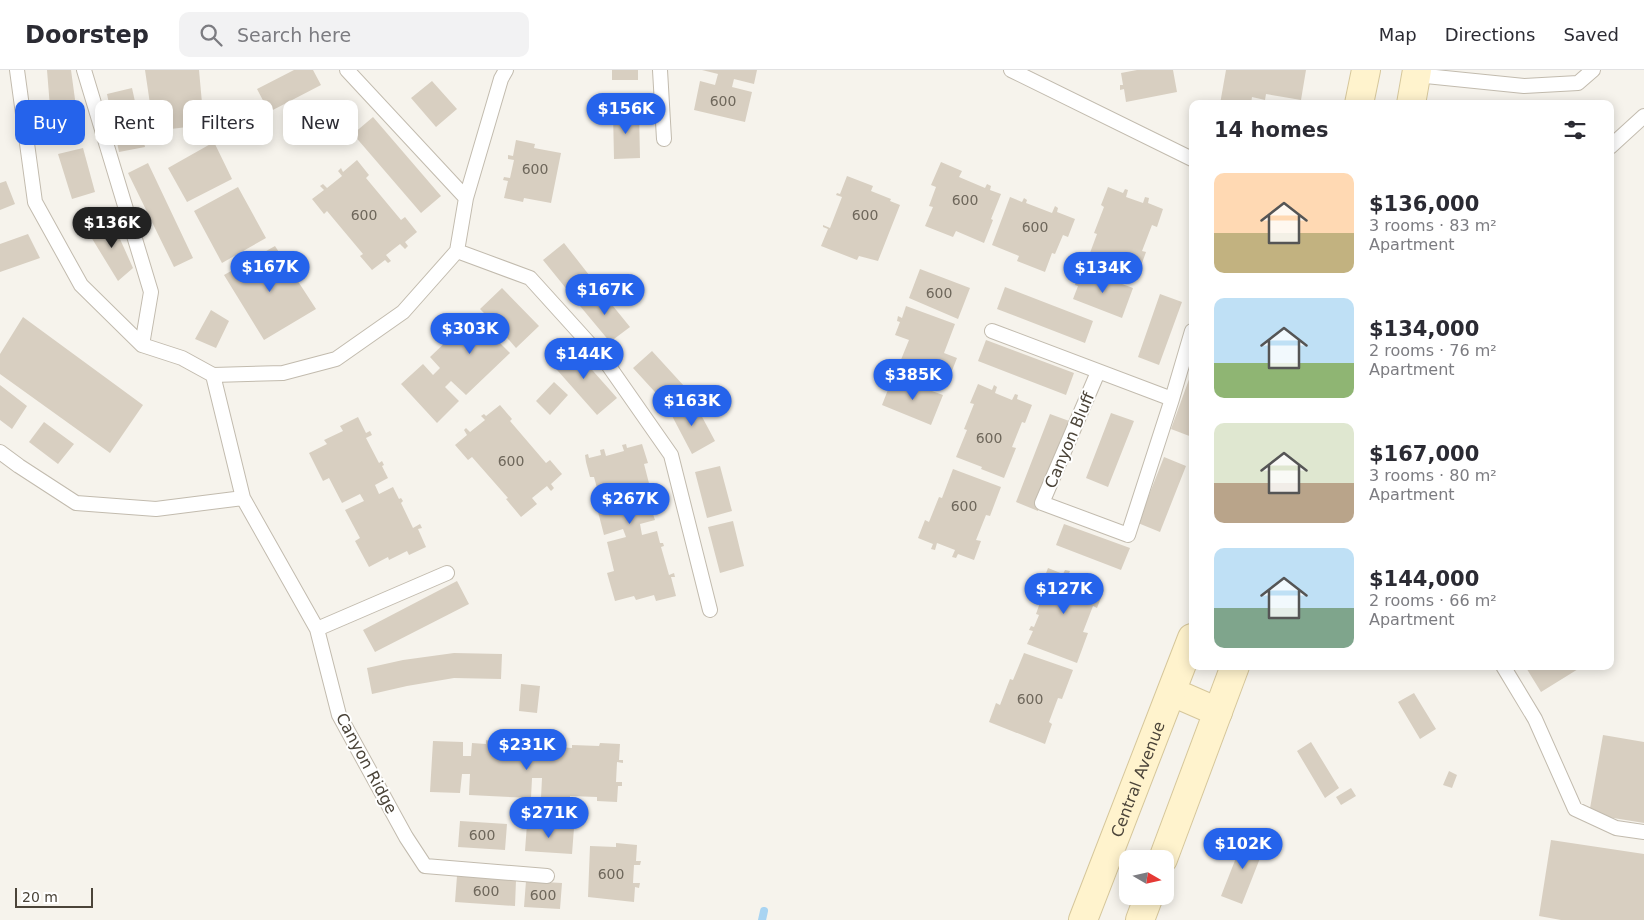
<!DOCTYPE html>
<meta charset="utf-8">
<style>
body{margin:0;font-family:"DejaVu Sans",sans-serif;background:#f2f2f3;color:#2b2b33;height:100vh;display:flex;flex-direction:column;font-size:19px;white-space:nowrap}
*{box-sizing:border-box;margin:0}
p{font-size:16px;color:#7c7c81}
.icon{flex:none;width:28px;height:28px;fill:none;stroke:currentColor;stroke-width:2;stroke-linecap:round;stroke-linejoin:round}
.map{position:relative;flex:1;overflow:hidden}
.details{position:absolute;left:1189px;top:30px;width:425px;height:570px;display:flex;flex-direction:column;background:#fff;border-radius:10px;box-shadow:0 2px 12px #0003}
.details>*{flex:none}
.top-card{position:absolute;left:15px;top:30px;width:475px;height:45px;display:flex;gap:10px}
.needle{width:32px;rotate:99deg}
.buttons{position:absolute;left:1119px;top:780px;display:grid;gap:10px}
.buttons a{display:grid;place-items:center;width:55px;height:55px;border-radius:10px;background:#fff;box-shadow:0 2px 12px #0003;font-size:25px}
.scale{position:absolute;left:15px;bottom:12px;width:78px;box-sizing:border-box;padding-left:5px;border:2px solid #4b4439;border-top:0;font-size:14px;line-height:18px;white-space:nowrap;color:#4b4439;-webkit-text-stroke:4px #fff;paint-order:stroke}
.price{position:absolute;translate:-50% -42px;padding:0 11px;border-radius:18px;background:#2563eb;color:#fff;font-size:16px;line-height:32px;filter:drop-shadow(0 1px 2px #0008)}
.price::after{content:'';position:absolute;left:50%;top:30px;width:15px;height:11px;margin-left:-8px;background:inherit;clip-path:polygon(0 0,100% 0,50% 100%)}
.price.active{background:#222;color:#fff}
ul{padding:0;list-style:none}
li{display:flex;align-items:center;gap:15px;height:125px;padding:0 25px}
li span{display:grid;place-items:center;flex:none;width:140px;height:100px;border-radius:10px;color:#555}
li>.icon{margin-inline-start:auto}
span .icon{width:60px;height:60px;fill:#fffc;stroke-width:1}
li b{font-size:21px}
h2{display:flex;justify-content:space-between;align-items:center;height:60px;padding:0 25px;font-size:21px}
.chip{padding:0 18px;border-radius:10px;background:#fff;box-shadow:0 2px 12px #0003;font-size:18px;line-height:45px}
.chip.active{background:#2563eb;color:#fff}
header{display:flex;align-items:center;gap:30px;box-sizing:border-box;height:70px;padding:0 25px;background:#fff;border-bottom:1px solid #e1e1e2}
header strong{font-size:24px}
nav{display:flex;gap:28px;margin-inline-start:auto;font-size:18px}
.search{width:350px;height:45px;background:#f2f2f3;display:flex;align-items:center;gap:12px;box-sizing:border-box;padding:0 18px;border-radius:10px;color:#7c7c81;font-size:19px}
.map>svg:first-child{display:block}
</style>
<header>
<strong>Doorstep</strong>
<div class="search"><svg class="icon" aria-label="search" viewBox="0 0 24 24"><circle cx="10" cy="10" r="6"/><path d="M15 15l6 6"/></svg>Search here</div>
<nav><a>Map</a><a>Directions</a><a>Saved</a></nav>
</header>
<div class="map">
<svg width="1644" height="850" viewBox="0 0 1644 850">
<rect width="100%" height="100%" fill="#f6f3ec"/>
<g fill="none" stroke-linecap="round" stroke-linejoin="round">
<path stroke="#a9d4f2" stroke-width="8" d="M762,850L764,841"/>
</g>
<path fill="#d8cfc1" d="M47,0H71L77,44L51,50Z
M145,0H199L204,55L154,61Z
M294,0H313L321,15L269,42L257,19Z
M612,0H638V10H612Z
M702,0H757L754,14L734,9L732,17L752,22L745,52L694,40L700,11L715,15L718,4Z
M1137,0H1173L1177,22L1126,32L1124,19L1120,20V15H1123L1121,3Z
M1226,0H1306L1301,30L1266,24L1265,30L1252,27L1251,34H1220Z
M432,11L457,39L436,57L411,28Z
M132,18L145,77L119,82L107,24Z
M613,41H639L640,88L614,89Z
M373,47L441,126L421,143L353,64Z
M516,70L535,74L534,78L561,83L551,133L524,128L523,132L504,128L508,111L503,110L504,107L510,108L514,90L508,89V85L513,86Z
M214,72L232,109L187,132L168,98Z
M83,78L95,122L72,129L58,84Z
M357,90L369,105L366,108L401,150L405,147L417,162L405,172L408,176L405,179L400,174L386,185L391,191L388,193L385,190L372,200L360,186L363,184L327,141L324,144L312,129L324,120L320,116L323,114L327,118L342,106L338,101L341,98L343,102Z
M941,92L962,101L959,107L985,118L987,114L991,116L990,120L1001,124L991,149L993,150L984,173L956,161L953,167L925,156L933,137L929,136L936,117L931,115Z
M148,93L193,188L174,197L128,103Z
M847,106L873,116L871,121L891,129L890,131L900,135L878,191L859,186L857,190L821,176L828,159L823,157V155L830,158L842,127L836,125L837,123L840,124Z
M6,111L15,134L0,140V113Z
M238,117L266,168L222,193L194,141Z
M1108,117L1123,123L1125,119L1128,120L1126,127L1143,133L1145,127L1149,128L1148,133L1163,139L1157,157L1152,155L1142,181L1146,182L1136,210L1087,191L1097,164L1094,163L1104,137L1101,135Z
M1010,127L1022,132L1024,128L1027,130L1026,133L1052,143L1055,136L1058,138L1057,142L1075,149L1068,167L1063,165L1055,184L1052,183L1045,202L1017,191L1019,186L992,175Z
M111,149L133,198L118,211L88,162Z
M28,164L40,188L0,202V174Z
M564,173L593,210L573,227L543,190Z
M275,176L316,239L264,270L224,205Z
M920,199L970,218L958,249L909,228Z
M1084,200L1133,218L1122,248L1073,229L1078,216L1075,215L1076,212L1079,213Z
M1005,217L1093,251L1085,273L997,239Z
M502,218L539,256L516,278L502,262L496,269L510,283L466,325L451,311L445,317L459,331L437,353L401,314L423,294L433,305L440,298L430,287L474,245L485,256L491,250L480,239Z
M600,220L630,257L610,272L580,236Z
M1160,224L1182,232L1159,295L1138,287Z
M906,236L955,254L944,283L957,288L946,316L898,297L909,270L895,265L900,252L897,251L898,246L902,248Z
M211,240L229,251L216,278L195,269Z
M23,247L143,335L110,383L0,304V284Z
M986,270L1074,303L1066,325L978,291Z
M570,275L617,328L597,345L550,292Z
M652,281L684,316L665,333L633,298Z
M1192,301V367L1171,359Z
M893,307L943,325L931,355L882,335Z
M554,312L568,325L550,345L536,331Z
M978,314L992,320L994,315L997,317L995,323L1012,330L1015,324L1018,325L1017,329L1032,335L1025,353L1022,352L1012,377L1016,378L1004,408L981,399L982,397L956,387L967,360L964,359L974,334L970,333Z
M0,315L27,336L12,359L0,350Z
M693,330L715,371L692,384L670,342Z
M500,335L512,349L510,351L546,393L550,390L562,404L551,414L554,418L551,421L547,416L532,428L537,434L521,447L506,429L508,428L472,387L468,390L455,375L467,365L464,360L466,358L470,362L485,350L481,346L484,344L486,346Z
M1111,343L1134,351L1108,417L1086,408Z
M1050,344L1072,352L1038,441L1016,432Z
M358,347L366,363L370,361L372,365L366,368L379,393L382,391L384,395L382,396L388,408L375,415L379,424L393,417L399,429L401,428L403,431L401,433L413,458L420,454L422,458L418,459L426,477L409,485L407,481L389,490L388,487L369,497L355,471L360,468L345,440L364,431L360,424L342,433L329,408L323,411L309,383L327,374L324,370L343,361L340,356Z
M44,352L74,374L58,394L29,372Z
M626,374L627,378L642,374L648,393L644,394L651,421L647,422L650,434L654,433L655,437L651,438L655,450L640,454L642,465L657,461L660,473H663L664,476L661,477L669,505L674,503L675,507H671L676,526L656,531L654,525L636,530L634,526L615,531L607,503L614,501L607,472L626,467L623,459L604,465L596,434L601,433L594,407H590L586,392L585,385L588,384L589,388L601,385L600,380L604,379L606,386L624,381L622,375Z
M1164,387L1186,396L1160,462L1138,453Z
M720,396L732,441L707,448L695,402Z
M953,399L1001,417L990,446L986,445L976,470L981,471L974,490L958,484L956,488L952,487L955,480L937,473L935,480L931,479L933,474L918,468L925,450L929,452L939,427L942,428Z
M733,451L744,496L720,503L708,457Z
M1064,454L1130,478L1121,500L1056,475Z
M1048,498L1063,504L1065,500L1070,501L1067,508L1084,515L1087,508L1090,509L1089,514L1104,520L1097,538L1093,536L1083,562L1088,563L1077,593L1027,574L1033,561L1029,560L1031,556L1034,557L1039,545L1036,544L1045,518L1041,516Z
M457,511L469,534L375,582L363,560Z
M454,583L502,584L501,609L454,608L407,616L372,624L367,598L403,590Z
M1024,583L1073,600L1062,629L1058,628L1049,652L1052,654L1045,674L989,652L996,633L1000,635L1010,609L1013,610Z
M1525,596H1583L1541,622Z
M521,614L540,616L537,643L519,641Z
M1414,623L1436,659L1420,669L1398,632Z
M1603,665L1644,672V753L1589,744Z
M486,670L490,671V674L516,675V672H519V675L532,676V690L543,691V676L572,678V675L599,676L600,673L620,674L619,690H623V693L617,692L616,712H622V716H618L617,732L597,731V727L570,726V730L541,728L542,708H532L531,728L469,725L470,704H462L460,723L430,722L433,671L463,672V686H471L472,673L486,674Z
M1311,672L1339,718L1325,728L1297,681Z
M1449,701L1457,705L1452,718L1443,715Z
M1351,718L1356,726L1341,735L1336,727Z
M460,751L507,754L505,780L458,777Z
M527,754L574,758L572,784L525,781Z
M1245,765L1266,773L1242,834L1221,826Z
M1551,770L1644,784V850H1561L1539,846Z
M616,773L637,775L636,791H641L640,795H634L633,813H640L639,818L635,817L634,832L588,827L590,776L616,777Z
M457,806L516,810L515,836L455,832Z
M526,811L562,813L560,839L524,837Z"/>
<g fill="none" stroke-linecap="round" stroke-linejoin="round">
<g stroke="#c2bbae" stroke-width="16">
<path id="service" d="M17,0L35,132L81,215L142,275L182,288L213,305L283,303L336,289L403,242L457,181L466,128L501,9L506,0
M84,0L151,222L142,275
M347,0L466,128
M660,0L664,69
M1011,0L1192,89
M1416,5L1524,16L1578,13L1593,0
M1610,77L1644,46
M457,181L530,208L606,292L671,385L710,540
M992,261L1172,329L1128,465L1042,433L1098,302
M213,305L243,428L317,559L339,645L406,767L425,796L547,806
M1172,329L1192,261
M0,382L19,396L76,433L156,439L243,428
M317,559L447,503
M1503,596L1535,649L1575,739L1616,758L1644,762"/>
</g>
<g stroke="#d6c79b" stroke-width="30">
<g id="secondary">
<path d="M1359,34L1366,0"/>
<path d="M1411,34L1417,0"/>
<path d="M1172,622L1218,642"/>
<path d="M1163,789L1235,596"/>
<path id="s1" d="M1083,850L1192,568"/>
<path d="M1140,850L1149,826"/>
</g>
</g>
<use href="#service" stroke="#fff" stroke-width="14"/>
<use href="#secondary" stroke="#fff3cd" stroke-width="28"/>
</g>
<g text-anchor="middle" stroke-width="4" stroke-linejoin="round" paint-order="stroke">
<g font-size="14" fill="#6e675b">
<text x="723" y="36">600</text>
<text x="535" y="104">600</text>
<text x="965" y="135">600</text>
<text x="364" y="150">600</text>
<text x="865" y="150">600</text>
<text x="1035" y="162">600</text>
<text x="939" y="228">600</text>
<text x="989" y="373">600</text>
<text x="511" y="396">600</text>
<text x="964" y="441">600</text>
<text x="1030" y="634">600</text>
<text x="482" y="770">600</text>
<text x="611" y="809">600</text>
<text x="486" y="826">600</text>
<text x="543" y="830">600</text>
</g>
<g font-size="16" fill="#4b4439" stroke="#fff">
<text transform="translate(1069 370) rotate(-67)" y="6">Canyon Bluff</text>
<text transform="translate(367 693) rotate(62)" y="6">Canyon Ridge</text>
<text dy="6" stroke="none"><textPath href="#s1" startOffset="151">Central Avenue</textPath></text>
</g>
</g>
</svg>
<div class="buttons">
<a><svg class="needle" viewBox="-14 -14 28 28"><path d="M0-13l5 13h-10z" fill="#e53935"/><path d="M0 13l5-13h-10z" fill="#7c7c81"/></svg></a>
</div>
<div class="scale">20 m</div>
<b class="price" style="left:626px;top:65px">$156K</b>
<b class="price active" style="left:112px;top:179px">$136K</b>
<b class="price" style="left:270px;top:223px">$167K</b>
<b class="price" style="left:1103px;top:224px">$134K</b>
<b class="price" style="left:605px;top:246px">$167K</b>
<b class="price" style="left:470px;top:285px">$303K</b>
<b class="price" style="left:584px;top:310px">$144K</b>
<b class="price" style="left:913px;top:331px">$385K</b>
<b class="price" style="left:692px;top:357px">$163K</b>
<b class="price" style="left:630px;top:455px">$267K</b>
<b class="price" style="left:1064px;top:545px">$127K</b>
<b class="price" style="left:527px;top:701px">$231K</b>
<b class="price" style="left:549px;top:769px">$271K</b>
<b class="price" style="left:1243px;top:800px">$102K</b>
<div class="top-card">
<a class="chip active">Buy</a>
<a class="chip">Rent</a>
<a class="chip">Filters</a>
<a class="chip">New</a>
</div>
<section class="details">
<h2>14 homes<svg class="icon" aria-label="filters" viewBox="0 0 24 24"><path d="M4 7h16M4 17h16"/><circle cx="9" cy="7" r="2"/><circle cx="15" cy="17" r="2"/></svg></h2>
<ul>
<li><span style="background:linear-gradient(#ffd9b3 60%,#c2b280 0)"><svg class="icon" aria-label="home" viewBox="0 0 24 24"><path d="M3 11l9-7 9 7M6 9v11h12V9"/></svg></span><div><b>$136,000</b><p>3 rooms · 83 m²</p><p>Apartment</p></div></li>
<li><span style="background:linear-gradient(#bfe0f5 65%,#8fb573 0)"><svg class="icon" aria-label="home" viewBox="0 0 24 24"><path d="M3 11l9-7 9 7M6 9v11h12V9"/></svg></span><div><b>$134,000</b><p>2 rooms · 76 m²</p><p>Apartment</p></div></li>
<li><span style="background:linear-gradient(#dfe7d0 60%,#b9a48a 0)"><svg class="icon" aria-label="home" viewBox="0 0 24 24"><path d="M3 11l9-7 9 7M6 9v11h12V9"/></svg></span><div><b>$167,000</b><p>3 rooms · 80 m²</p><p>Apartment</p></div></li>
<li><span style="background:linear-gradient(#bfe0f5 60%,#7fa58c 0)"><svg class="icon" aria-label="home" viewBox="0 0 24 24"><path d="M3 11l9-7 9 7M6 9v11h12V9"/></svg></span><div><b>$144,000</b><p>2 rooms · 66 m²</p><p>Apartment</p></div></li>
</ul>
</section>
</div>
